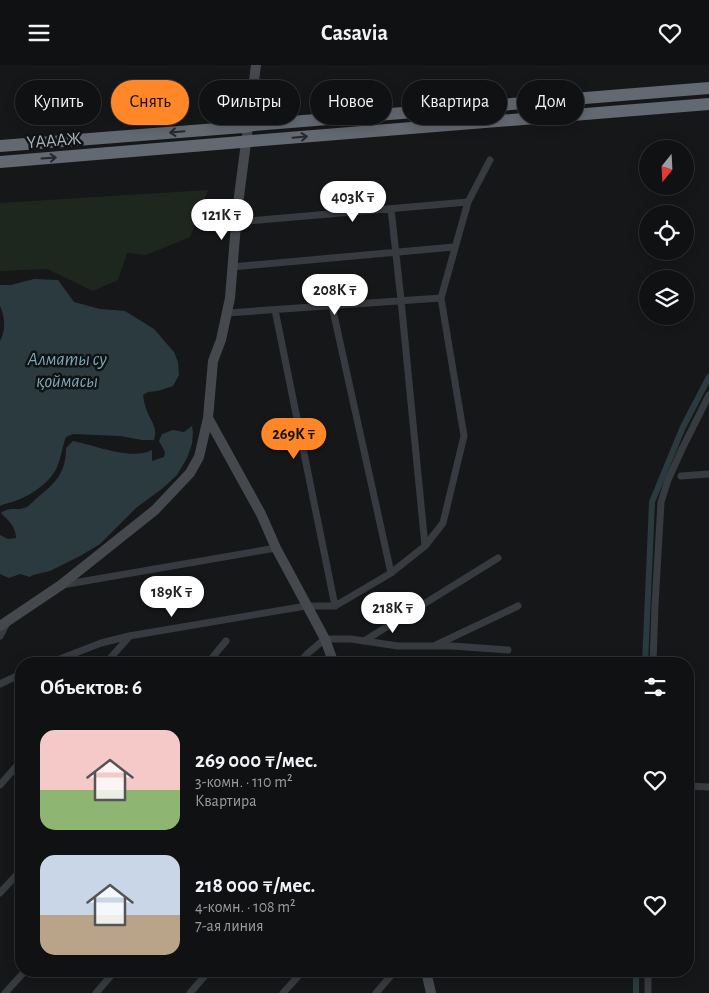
<!DOCTYPE html>
<html lang="ru">
<meta charset="utf-8">
<style>
body{margin:0;font-family:"Alegreya Sans",sans-serif;background:#1e1f21;color:#f1f3f6;height:100vh;display:flex;flex-direction:column;font-size:19px;white-space:nowrap}
*{box-sizing:border-box;margin:0}
p{font-size:16px;color:#9c9da0}
.icon{flex:none;width:28px;height:28px;fill:none;stroke:currentColor;stroke-width:2;stroke-linecap:round;stroke-linejoin:round}
.map{position:relative;flex:1;overflow:hidden}
.panel{position:absolute;left:15px;top:592px;width:679px;height:320px;display:flex;flex-direction:column;background:#101113;border-radius:20px;box-shadow:0 2px 12px #0003,0 0 0 1px #303133}
.panel>*{flex:none}
.banner{position:absolute;left:15px;top:15px;width:680px;height:45px;display:flex;gap:10px}
.needle{width:32px;rotate:198deg}
.controls{position:absolute;left:639px;top:75px;display:grid;gap:10px}
.controls a{display:grid;place-items:center;width:55px;height:55px;border-radius:50%;background:#101113;box-shadow:0 2px 12px #0003,0 0 0 1px #303133;font-size:25px}
.price{position:absolute;translate:-50% -42px;padding:0 11px;border-radius:18px;background:#fff;color:#222;font-size:16px;line-height:32px;filter:drop-shadow(0 1px 2px #0008)}
.price::after{content:'';position:absolute;left:50%;top:30px;width:15px;height:11px;margin-left:-8px;background:inherit;clip-path:polygon(0 0,100% 0,50% 100%)}
.price.current{background:#ff8728;color:#111}
ul{padding:0;list-style:none}
li{display:flex;align-items:center;gap:15px;height:125px;padding:0 25px}
li span{display:grid;place-items:center;flex:none;width:140px;height:100px;border-radius:15px;color:#555}
li>.icon{margin-inline-start:auto}
span .icon{width:60px;height:60px;fill:#fffc;stroke-width:1}
li b{font-size:21px}
h2{display:flex;justify-content:space-between;align-items:center;height:60px;padding:0 25px;font-size:21px}
.chip{padding:0 18px;border-radius:22px;background:#101113;box-shadow:0 2px 12px #0003,0 0 0 1px #303133;font-size:18px;line-height:45px}
.chip.current{background:#ff8728;color:#111}
header{display:flex;justify-content:space-between;align-items:center;height:65px;padding:0 25px;background:#101113;font-size:22px;font-weight:700}
.map>svg:first-child{display:block}
</style>
<header><svg class="icon" aria-label="menu" viewBox="0 0 24 24"><path d="M4 6h16M4 12h16M4 18h16"/></svg>Casavia<svg class="icon" aria-label="heart" viewBox="0 0 24 24"><path d="M12 20l-8-8c-3-5 5-10 8-4 3-6 11-1 8 4z"/></svg></header>
<div class="map">
<svg width="709" height="928" viewBox="0 0 709 928">
<rect width="100%" height="100%" fill="#161719"/>
<path fill="#1e271e" d="M208,125L190,172L146,190L127,188L118,215L93,226L47,204L0,206V138Z"/>
<path fill="#2b3a3e" d="M34,214L58,215L74,237L100,244L125,246L154,264L174,287L178,297L179,310L173,321L158,326L148,327L143,330C144,338 146,344 149,351C154,360 157,365 154,375H142L120,371L73,369L66,372C62,382 61,393 57,402C51,417 30,431 15,436C10,438 5,438 0,441V276C6,266 5,251 0,241V220H11Z
M192,361L193,367L192,379L187,393L177,410L163,423L136,443L100,479L80,491L50,506L33,510L30,512L20,509L9,513L0,509V470L8,474L16,473C16,462 8,455 1,448C10,441 16,446 24,443C29,442 33,436 37,433C55,418 66,409 66,383L73,376C94,380 132,396 152,385V396L164,392L165,387L159,376L162,369L173,365L184,367Z"/>
<g fill="none" stroke-linecap="round" stroke-linejoin="round">
<path stroke="#2b3a3e" stroke-width="6" d="M645,599L652,437L683,362L709,312
M636,928V906"/>
<path stroke="#373a3e" stroke-width="7" d="M391,144L401,235L425,481
M236,157L468,137
M232,202L454,182
M332,241L391,508
M275,245L335,541
M227,248L441,233
M681,411L709,409
M62,520L276,483
M0,571L7,558
M364,576L498,493
M436,580L518,541
M47,599L101,578L129,571L306,541H335L391,508L425,481L443,458L464,371L441,233L468,137L490,95
M105,599L129,572
M207,599L226,576
M298,599L307,589L325,574H351L398,581H452L508,585
M653,599L655,540L661,437L668,415L682,384L709,330
M0,619L21,609
M0,720L21,696
M688,721L709,722
M0,828L21,805
M5,928L25,906
M96,928L115,906
M190,928L209,906
M283,928L303,906
M376,928L395,906
M648,928V906"/>
<path stroke="#45494e" stroke-width="10" d="M208,353L261,449L276,483L325,574L334,599
M0,561L61,520L155,445L190,408L199,392L208,353L213,296L221,275L230,233L237,147L256,0
M426,906L431,928"/>
<path stroke="#636970" stroke-width="12" d="M253,60L709,23
M251,76L709,39
M0,81L243,62
M0,97L241,77"/>
<path stroke="#636970" stroke-width="12" d="M243,62L253,60
M241,77L251,76"/>
</g>
<defs><path id="oneway-shaft" d="M-6 0H5M1.5-3L5.5 0L1.5 3" fill="none" stroke-width="1.6" stroke-linecap="round" stroke-linejoin="round" transform="scale(1.25)"/></defs>
<g stroke="#26282b">
<use href="#oneway-shaft" transform="translate(177 67) rotate(175)"/>
<use href="#oneway-shaft" transform="translate(300 72) rotate(-5)"/>
<use href="#oneway-shaft" transform="translate(49 93) rotate(-4)"/>
</g>
<g text-anchor="middle" stroke-width="5" stroke-linejoin="round" paint-order="stroke">
<g font-size="18" fill="#a7b1ba" stroke="#111214">
<text transform="translate(54 75) rotate(-5)" y="6">ҮАААЖ</text>
</g>
<g font-size="19" font-style="italic" fill="#7ba9b8" stroke="#111214">
<text x="67" y="300">Алматы су<tspan x="67" dy="22">қоймасы</tspan></text>
</g>
</g>
</svg>
<div class="controls">
<a><svg class="needle" viewBox="-14 -14 28 28"><path d="M0-13l5 13h-10z" fill="#e53935"/><path d="M0 13l5-13h-10z" fill="#9c9da0"/></svg></a>
<a><svg class="icon" aria-label="locate" viewBox="0 0 24 24"><circle cx="12" cy="12" r="6"/><path d="M12 2v4M12 18v4M2 12h4M18 12h4"/></svg></a>
<a><svg class="icon" aria-label="layers" viewBox="0 0 24 24"><path d="M12 4l9 5-9 5-9-5zM3 14l9 5 9-5"/></svg></a>
</div>
<b class="price" style="left:353px;top:158px">403K ₸</b>
<b class="price" style="left:222px;top:176px">121K ₸</b>
<b class="price" style="left:335px;top:251px">208K ₸</b>
<b class="price current" style="left:294px;top:395px">269K ₸</b>
<b class="price" style="left:172px;top:553px">189K ₸</b>
<b class="price" style="left:393px;top:569px">218K ₸</b>
<div class="banner">
<a class="chip">Купить</a>
<a class="chip current">Снять</a>
<a class="chip">Фильтры</a>
<a class="chip">Новое</a>
<a class="chip">Квартира</a>
<a class="chip">Дом</a>
</div>
<section class="panel">
<h2>Объектов: 6<svg class="icon" aria-label="filters" viewBox="0 0 24 24"><path d="M4 7h16M4 17h16"/><circle cx="9" cy="7" r="2"/><circle cx="15" cy="17" r="2"/></svg></h2>
<ul>
<li><span style="background:linear-gradient(#f6c9c9 60%,#8fb573 0)"><svg class="icon" aria-label="home" viewBox="0 0 24 24"><path d="M3 11l9-7 9 7M6 9v11h12V9"/></svg></span><div><b>269 000 ₸/мес.</b><p>3-комн. · 110 m²</p><p>Квартира</p></div><svg class="icon" aria-label="heart" viewBox="0 0 24 24"><path d="M12 20l-8-8c-3-5 5-10 8-4 3-6 11-1 8 4z"/></svg></li>
<li><span style="background:linear-gradient(#c9d6e8 60%,#b9a48a 0)"><svg class="icon" aria-label="home" viewBox="0 0 24 24"><path d="M3 11l9-7 9 7M6 9v11h12V9"/></svg></span><div><b>218 000 ₸/мес.</b><p>4-комн. · 108 m²</p><p>7-ая линия</p></div><svg class="icon" aria-label="heart" viewBox="0 0 24 24"><path d="M12 20l-8-8c-3-5 5-10 8-4 3-6 11-1 8 4z"/></svg></li>
</ul>
</section>
</div>
